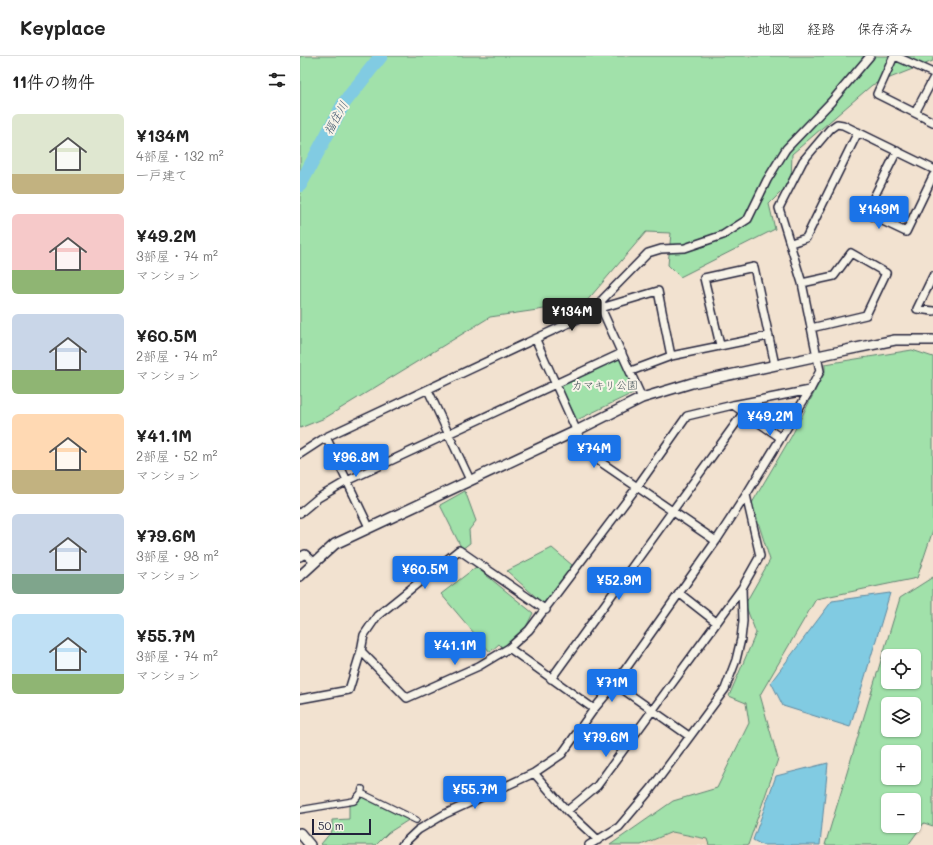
<!DOCTYPE html>
<html lang="ja">
<meta charset="utf-8">
<style>
body{margin:0;font-family:Mali,"Klee One",sans-serif;background:#f6f6f6;color:#222;height:100vh;display:flex;flex-direction:column;font-size:15px;white-space:nowrap}
*{box-sizing:border-box;margin:0}
p{font-size:13px;color:#767676}
.icon{flex:none;width:22px;height:22px;fill:none;stroke:currentColor;stroke-width:2;stroke-linecap:round;stroke-linejoin:round}
.map{position:relative;flex:1;overflow:hidden}
.sheet{display:flex;flex-direction:column;background:#fff;width:300px}
.sheet>*{flex:none}
.tools{position:absolute;left:581px;top:593px;display:grid;gap:8px}
.tools a{display:grid;place-items:center;width:40px;height:40px;border-radius:6px;background:#fff;box-shadow:0 1px 3px #0004;font-size:20px}
.scale{position:absolute;left:12px;bottom:10px;width:59px;box-sizing:border-box;padding-left:4px;border:2px solid #22223b;border-top:0;font-size:11px;line-height:14px;white-space:nowrap;color:#22223b;-webkit-text-stroke:3px #f7f3e8;paint-order:stroke}
.price{position:absolute;translate:-50% -34px;padding:0 9px;border-radius:4px;background:#1a73e8;color:#fff;font-size:13px;line-height:26px;filter:drop-shadow(0 1px 2px #0008)}
.price::after{content:'';position:absolute;left:50%;top:24px;width:12px;height:9px;margin-left:-6px;background:inherit;clip-path:polygon(0 0,100% 0,50% 100%)}
.price.active{background:#222;color:#fff}
ul{padding:0;list-style:none}
li{display:flex;align-items:center;gap:12px;height:100px;padding:0 12px}
li span{display:grid;place-items:center;flex:none;width:112px;height:80px;border-radius:6px;color:#555}
li>.icon{margin-inline-start:auto}
span .icon{width:48px;height:48px;fill:#fffc;stroke-width:1}
li b{font-size:17px}
h2{display:flex;justify-content:space-between;align-items:center;height:48px;padding:0 12px;font-size:17px}
header{display:flex;align-items:center;gap:24px;box-sizing:border-box;height:56px;padding:0 20px;background:#fff;border-bottom:1px solid #e0e0e0}
header strong{font-size:19px}
nav{display:flex;gap:22px;margin-inline-start:auto;font-size:14px}
main{display:flex;flex:1;min-height:0}
.map>svg:first-child{display:block}
</style>
<header>
<strong>Keyplace</strong>
<nav><a>地図</a><a>経路</a><a>保存済み</a></nav>
</header>
<main>
<section class="sheet">
<h2>11件の物件<svg class="icon" aria-label="filters" viewBox="0 0 24 24"><path d="M4 7h16M4 17h16"/><circle cx="9" cy="7" r="2"/><circle cx="15" cy="17" r="2"/></svg></h2>
<ul>
<li><span style="background:linear-gradient(#dfe7d0 75%,#c2b280 0)"><svg class="icon" aria-label="home" viewBox="0 0 24 24"><path d="M3 11l9-7 9 7M6 9v11h12V9"/></svg></span><div><b>¥134M</b><p>4部屋 · 132 m²</p><p>一戸建て</p></div></li>
<li><span style="background:linear-gradient(#f6c9c9 70%,#8fb573 0)"><svg class="icon" aria-label="home" viewBox="0 0 24 24"><path d="M3 11l9-7 9 7M6 9v11h12V9"/></svg></span><div><b>¥49.2M</b><p>3部屋 · 74 m²</p><p>マンション</p></div></li>
<li><span style="background:linear-gradient(#c9d6e8 70%,#8fb573 0)"><svg class="icon" aria-label="home" viewBox="0 0 24 24"><path d="M3 11l9-7 9 7M6 9v11h12V9"/></svg></span><div><b>¥60.5M</b><p>2部屋 · 74 m²</p><p>マンション</p></div></li>
<li><span style="background:linear-gradient(#ffd9b3 70%,#c2b280 0)"><svg class="icon" aria-label="home" viewBox="0 0 24 24"><path d="M3 11l9-7 9 7M6 9v11h12V9"/></svg></span><div><b>¥41.1M</b><p>2部屋 · 52 m²</p><p>マンション</p></div></li>
<li><span style="background:linear-gradient(#c9d6e8 75%,#7fa58c 0)"><svg class="icon" aria-label="home" viewBox="0 0 24 24"><path d="M3 11l9-7 9 7M6 9v11h12V9"/></svg></span><div><b>¥79.6M</b><p>3部屋 · 98 m²</p><p>マンション</p></div></li>
<li><span style="background:linear-gradient(#bfe0f5 75%,#8fb573 0)"><svg class="icon" aria-label="home" viewBox="0 0 24 24"><path d="M3 11l9-7 9 7M6 9v11h12V9"/></svg></span><div><b>¥55.7M</b><p>3部屋 · 74 m²</p><p>マンション</p></div></li>
</ul>
</section>
<div class="map">
<svg width="633" height="789" viewBox="0 0 633 789">
<rect width="100%" height="100%" fill="#f2e2d0"/>
<filter id="ink" filterUnits="userSpaceOnUse"><feTurbulence type="fractalNoise" baseFrequency=".025" numOctaves="2"/><feDisplacementMap in="SourceGraphic" scale="8" xChannelSelector="R" yChannelSelector="G"/><feConvolveMatrix kernelMatrix="1 2 1 2 8 2 1 2 1" color-interpolation-filters="sRGB"/></filter>
<g filter="url(#ink)">
<path fill="#efd6bf" d="M372,776L407,783L409,789H341Z"/>
<path fill="#a1e1aa" stroke="#628272" fill-rule="evenodd" d="M0,0H633V5L572,29L492,98L491,126L469,148L475,173L380,221L368,209L371,177L346,176L285,247L190,261L25,362L0,372Z
M612,294L633,301V474L617,522L516,543L460,639L478,703L448,789H409L407,783L372,776L341,789H310L373,745L417,732L449,667L446,647L429,640L456,577L445,548L470,504L452,447L491,381L525,316V308Z
M319,299L335,336L277,364L260,329Z
M165,435L176,465L169,474L170,487L162,493L140,449Z
M252,492L272,509L246,550L207,515Z
M176,511L233,557L225,573L203,592L199,588L190,596L141,538Z
M633,521V770L624,767L608,789H525L600,542ZM588,600H614V626H588ZM588,648H614V674H588ZM588,696H614V722H588ZM588,744H614V770H588Z
M57,738L110,763L88,777L76,789H22L21,788L32,775V764L49,763V748Z"/>
<path fill="#81cbe2" stroke="#5b879f" d="M590,537L550,671L483,650L471,626L532,545Z
M528,707L520,789H462L453,784L476,720Z"/>
<g fill="none" stroke-linecap="round" stroke-linejoin="round">
<path stroke="#81cbe2" stroke-width="14" d="M0,129L44,47L81,0"/>
<g stroke="#22223b" stroke-width="8">
<path id="pedestrian" d="M62,733L61,737L116,764
M0,754L54,745L61,737"/>
</g>
<g stroke="#22223b" stroke-width="10">
<path id="minor" d="M594,0L577,38L633,66
M595,0L633,17
M615,57L633,23
M597,95L566,157L606,176L633,120
M491,187L506,182L558,76
M633,220L617,253L633,255
M502,227L534,220L551,197L586,217L566,259L511,272
M236,284L286,396L416,485
M420,289L404,222L454,211L475,309
M331,315L371,300
M128,334L170,424
M342,342L301,252L358,235L371,300L469,280
M433,349L481,382
M26,381L69,471
M0,398L26,381L301,252L302,244L348,197L361,193L385,192L423,179L448,163L467,124L486,93L531,46L570,0
M0,457L18,442L47,425L322,297
M0,501L5,498L14,506
M379,537L416,566
M246,554L159,494L77,560L64,579L61,595L107,642L179,610L209,592L229,574L337,431L387,360L433,349L510,334
M209,592L294,653
M251,623L444,356
M315,628L389,680
M0,643L49,634L61,595
M234,717L267,755L298,784
M267,755L297,730L442,532
M102,789L118,774L145,758L234,717L262,698L294,653L315,628L416,485L446,439L510,334L520,315L502,227L479,152L503,105L530,73L537,68L543,69L633,113
M289,789L319,771L351,733L425,633L436,604L441,583L443,565L442,532L460,500L446,439"/>
</g>
<g stroke="#22223b" stroke-width="12">
<path id="tertiary" d="M0,520L35,488L278,374L342,342L392,327L527,298L595,284H633
M0,777L10,789"/>
</g>
<use href="#pedestrian" stroke="#f7f3e8" stroke-width="5.5"/>
<use href="#minor" stroke="#f7f3e8" stroke-width="7"/>
<use href="#tertiary" stroke="#f7f3e8" stroke-width="9"/>
</g>
</g>
<g text-anchor="middle" stroke-width="4" stroke-linejoin="round" paint-order="stroke">
<g font-size="11" fill="#425257" stroke="#f7f3e8">
<text x="305" y="333">カマキリ公園</text>
</g>
<g font-size="12" font-style="italic" fill="#3e556d" stroke="#f7f3e8">
<text transform="translate(36 62) rotate(-61)" y="4">福住川</text>
</g>
</g>
</svg>
<div class="tools">
<a><svg class="icon" aria-label="locate" viewBox="0 0 24 24"><circle cx="12" cy="12" r="6"/><path d="M12 2v4M12 18v4M2 12h4M18 12h4"/></svg></a>
<a><svg class="icon" aria-label="layers" viewBox="0 0 24 24"><path d="M12 4l9 5-9 5-9-5zM3 14l9 5 9-5"/></svg></a>
<a>+</a>
<a>−</a>
</div>
<div class="scale">50 m</div>
<b class="price" style="left:579px;top:174px">¥149M</b>
<b class="price active" style="left:272px;top:276px">¥134M</b>
<b class="price" style="left:470px;top:381px">¥49.2M</b>
<b class="price" style="left:294px;top:413px">¥74M</b>
<b class="price" style="left:56px;top:422px">¥96.8M</b>
<b class="price" style="left:125px;top:534px">¥60.5M</b>
<b class="price" style="left:319px;top:545px">¥52.9M</b>
<b class="price" style="left:155px;top:610px">¥41.1M</b>
<b class="price" style="left:312px;top:647px">¥71M</b>
<b class="price" style="left:306px;top:702px">¥79.6M</b>
<b class="price" style="left:175px;top:754px">¥55.7M</b>
</div>
</main>
